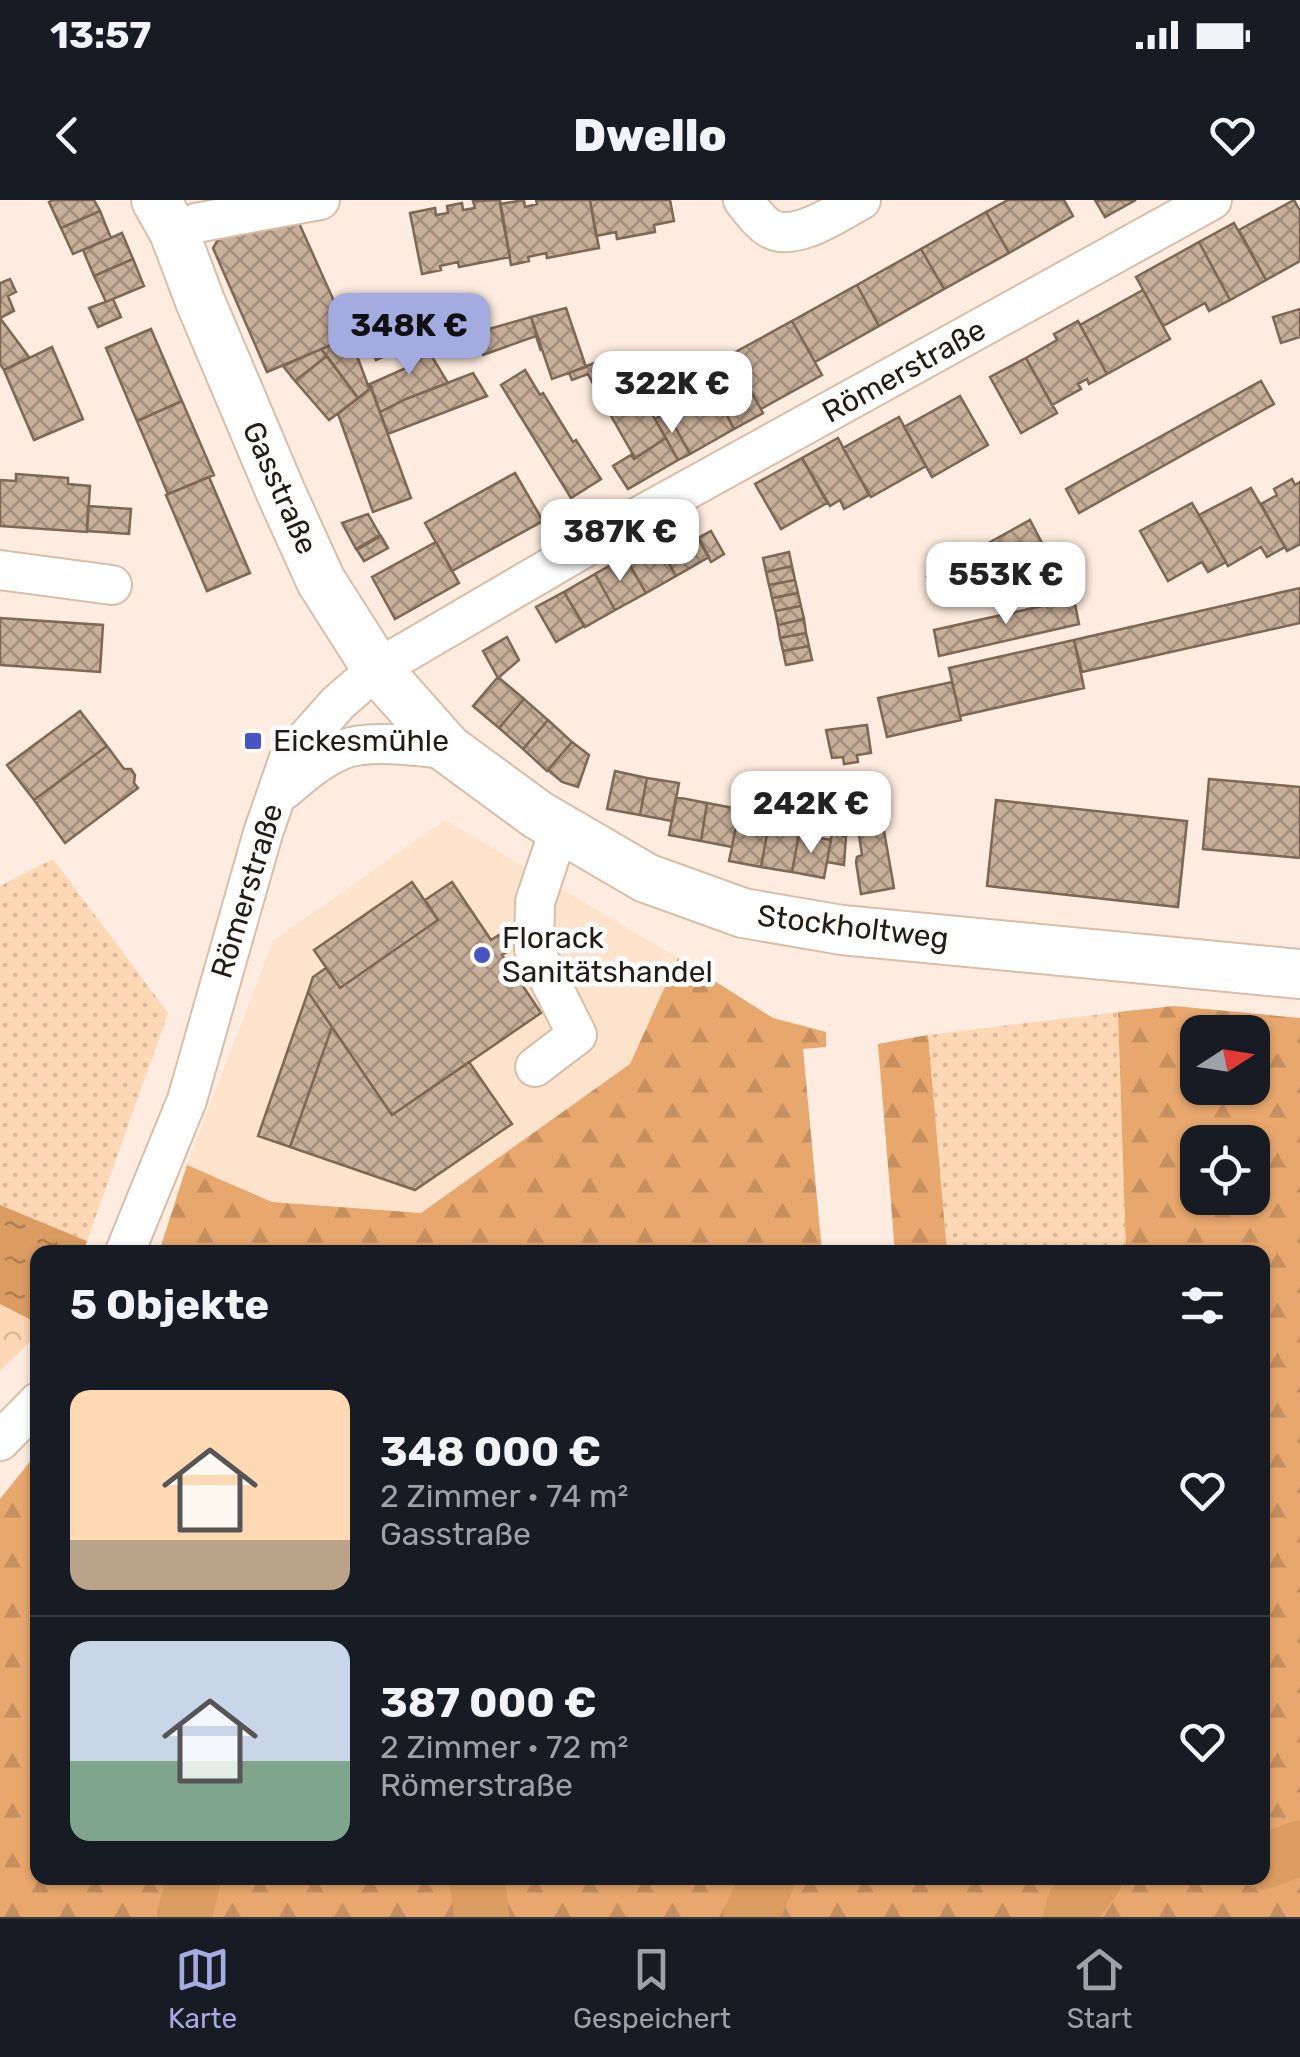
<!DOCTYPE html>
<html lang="de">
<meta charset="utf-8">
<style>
body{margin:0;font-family:Rubik,sans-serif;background:#20242c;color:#f1f3f6;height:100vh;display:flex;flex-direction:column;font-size:38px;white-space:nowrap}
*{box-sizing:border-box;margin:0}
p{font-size:32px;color:#9ea1a6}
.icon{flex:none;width:55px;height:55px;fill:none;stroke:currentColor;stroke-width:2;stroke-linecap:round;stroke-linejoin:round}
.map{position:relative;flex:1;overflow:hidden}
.side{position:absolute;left:30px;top:1045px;width:1240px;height:640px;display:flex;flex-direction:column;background:#171b24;border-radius:20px;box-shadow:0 2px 8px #0004}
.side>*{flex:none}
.needle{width:65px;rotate:78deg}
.tools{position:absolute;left:1180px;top:815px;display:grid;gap:20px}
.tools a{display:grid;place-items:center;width:90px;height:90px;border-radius:20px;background:#171b24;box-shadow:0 2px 8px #0004;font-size:50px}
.price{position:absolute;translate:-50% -85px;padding:0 22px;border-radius:20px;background:#fff;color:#222;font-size:32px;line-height:65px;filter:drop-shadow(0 2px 5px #0008)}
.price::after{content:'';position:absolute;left:50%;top:60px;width:30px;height:22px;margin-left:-15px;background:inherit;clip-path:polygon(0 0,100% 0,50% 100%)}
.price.active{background:#a4abe1;color:#111}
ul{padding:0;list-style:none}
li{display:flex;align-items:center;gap:30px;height:250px;padding:0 40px}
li+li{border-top:2px solid #363941}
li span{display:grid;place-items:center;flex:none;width:280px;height:200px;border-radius:20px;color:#555}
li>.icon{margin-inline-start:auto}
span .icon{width:120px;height:120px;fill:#fffc;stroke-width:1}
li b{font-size:42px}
h2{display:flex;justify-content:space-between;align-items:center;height:120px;padding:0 40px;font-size:42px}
.status{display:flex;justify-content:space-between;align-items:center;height:70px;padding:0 50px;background:#171b24;direction:ltr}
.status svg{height:28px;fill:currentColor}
header{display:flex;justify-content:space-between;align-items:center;height:130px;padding:0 40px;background:#171b24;font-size:45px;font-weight:800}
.menu{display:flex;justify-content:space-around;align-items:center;height:140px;border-top:2px solid #363941;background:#171b24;font-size:28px;color:#9ea1a6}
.menu a{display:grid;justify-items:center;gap:5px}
.menu .active{color:#a4abe1}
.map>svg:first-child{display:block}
</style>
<div class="status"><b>13:57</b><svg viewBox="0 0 49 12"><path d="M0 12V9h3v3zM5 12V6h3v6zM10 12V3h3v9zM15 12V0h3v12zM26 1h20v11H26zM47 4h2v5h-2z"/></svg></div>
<header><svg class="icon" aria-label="back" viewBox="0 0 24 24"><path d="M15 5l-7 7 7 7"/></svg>Dwello<svg class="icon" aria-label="heart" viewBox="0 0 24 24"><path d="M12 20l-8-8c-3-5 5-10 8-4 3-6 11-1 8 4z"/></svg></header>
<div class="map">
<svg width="1300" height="1717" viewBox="0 0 1300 1717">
<defs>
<pattern id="grass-dots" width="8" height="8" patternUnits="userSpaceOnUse" patternTransform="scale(2.5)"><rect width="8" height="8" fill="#fed7b4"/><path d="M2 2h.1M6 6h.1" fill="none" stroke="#dab89a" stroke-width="1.8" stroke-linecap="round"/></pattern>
<pattern id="forest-firs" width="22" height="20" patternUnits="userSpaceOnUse" patternTransform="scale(2.5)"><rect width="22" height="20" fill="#e7a76d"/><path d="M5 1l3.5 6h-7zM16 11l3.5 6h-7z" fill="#c68f5e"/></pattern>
<pattern id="park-crowns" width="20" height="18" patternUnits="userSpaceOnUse" patternTransform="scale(2.5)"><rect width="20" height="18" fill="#fed7b4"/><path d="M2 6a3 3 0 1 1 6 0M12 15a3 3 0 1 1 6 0" fill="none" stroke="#dab89a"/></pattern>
<pattern id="water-ripples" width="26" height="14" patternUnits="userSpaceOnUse" patternTransform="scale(2.5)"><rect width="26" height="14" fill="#db9c62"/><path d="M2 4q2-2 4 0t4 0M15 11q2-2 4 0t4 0" fill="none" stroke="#b17e50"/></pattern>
<pattern id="building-cross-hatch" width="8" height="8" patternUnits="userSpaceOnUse" patternTransform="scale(2.5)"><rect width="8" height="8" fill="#c8af99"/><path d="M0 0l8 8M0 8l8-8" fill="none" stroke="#a28e7c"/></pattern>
</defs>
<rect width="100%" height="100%" fill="#fdecdf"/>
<path fill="#fde3cc" d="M445,620L678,758L630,864L421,1013L272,1002L187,965L273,741Z"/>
<path fill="url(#grass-dots)" d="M53,659L168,813L87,1041L0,1005V686Z
M1118,812L1126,1052H947L928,835Z"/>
<path fill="url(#forest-firs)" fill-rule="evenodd" d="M678,758L773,818L826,832V847L803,849L822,1052H159L187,965L272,1002L421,1013L630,864Z
M1174,806L1300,818V1717H0V1299L37,1253L38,1678H1262V1052H1126L1118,812ZM1198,832H1252V888H1198ZM1198,942H1252V998H1198Z
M928,835L947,1052H895L878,844Z"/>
<path fill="url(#park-crowns)" d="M0,1104L38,1123L37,1135L0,1171Z"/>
<path fill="url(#water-ripples)" d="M0,1005L87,1041L83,1052H38L37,1123L0,1104Z"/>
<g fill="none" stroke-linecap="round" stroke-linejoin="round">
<path stroke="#db9c62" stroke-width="55" d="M1262,1662L1300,1648
M477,1678L482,1717
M184,1717L194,1678
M751,1717L768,1678
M1071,1717L1074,1705L1095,1678"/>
</g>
<path fill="url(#building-cross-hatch)" stroke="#7e6753" stroke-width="2.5" d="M53,0H94L100,11L61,28L49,2Z
M500,0L510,57L459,67L458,62L440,66L441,70L422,74L410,13L435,8L436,15L448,13L447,6L462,3L463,10L475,8L473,1Z
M524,0L525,7L537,4L536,0H590L599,48L547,58L546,53L528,57L529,61L511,65L500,4Z
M590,0H670L674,21L654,25L655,32L617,39L616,32L596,36Z
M1008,0H1064L1073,16L1009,53L986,12Z
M1095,0H1136L1105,17Z
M1294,0L1300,11V61L1266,80L1239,30Z
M100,11L111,38L73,54L61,28Z
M986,12L1009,53L944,89L921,49Z
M299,23L350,137L267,172L213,48L219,38Z
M1234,23L1266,80L1230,100L1199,42Z
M122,33L133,59L94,76L83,50Z
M1199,42L1230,100L1209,111L1205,103L1163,126L1136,77Z
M921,49L944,89L879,126L857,85Z
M133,59L144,86L106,102L94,76Z
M10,79L16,92L8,96L14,111L0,118V83Z
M857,85L879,126L815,162L792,121Z
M1143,90L1170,139L1107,174L1080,125Z
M113,99L121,117L98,127L89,108Z
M397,104L417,136L409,142L407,137L393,143L396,151L376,160L360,119Z
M566,108L586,167L552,179L531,117Z
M1300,109V137L1281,143L1273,117Z
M531,117L541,151L536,136L483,155L471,134Z
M0,118L29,157L4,170L0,164Z
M792,121L822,175L761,209L730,155Z
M1078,121L1107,174L1089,184L1087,179L1078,184L1081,189L1052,205L1026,158L1057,140L1054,134Z
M151,129L182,201L137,221L106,148Z
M419,135L448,183L406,199L380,212L370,184L415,164L404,146Z
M350,137L369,188H371L358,198L321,149Z
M52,147L83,219L34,240L4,170Z
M321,149L327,156L295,181L283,166Z
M327,156L358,198L329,220L295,181Z
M731,157L740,171L728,178L717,159Z
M1026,158L1057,213L1021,233L990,177Z
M602,160L607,174L592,182L588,174L572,180L569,173Z
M626,169L666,238L635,258L594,186Z
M525,170L540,195L543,193L573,242L576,240L601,279L571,298L501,185Z
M740,171L763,213L734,229L712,187Z
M473,173L487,196L388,234L380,212L406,199Z
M1261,181L1274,204L1079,313L1066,289Z
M712,187L734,229L690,254L667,212Z
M371,188L411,298L373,312L338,214Z
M960,196L988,245L932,277L904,227Z
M182,201L214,275L168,294L137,221Z
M667,212L690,254L678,260L655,219Z
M899,217L926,266L871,297L843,248Z
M666,238L678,260L628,289L613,266L631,255L634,259Z
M838,238L869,295L844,309L840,300L830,306L802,258Z
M802,258L827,303L781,329L755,284Z
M515,273L543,321L452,371L425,323Z
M16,274L68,278V284L90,286L87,332L0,326V280L16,281Z
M209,277L250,373L207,391L166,295Z
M1292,279L1295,285L1300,282V344L1287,351L1261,304L1277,295L1274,289Z
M1251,288L1285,347L1267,357L1261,347L1228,366L1199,315Z
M1192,303L1226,362L1208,372L1202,362L1168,381L1140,331Z
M88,306L131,309L129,334L87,331Z
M368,314L380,335L356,349L342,323Z
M1030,320L1042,343L940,400L927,377Z
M689,321L709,357L676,376L656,340Z
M711,331L724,354L711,362L698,338Z
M381,336L388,348L364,361L357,350Z
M656,340L676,376L646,393L625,357Z
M436,342L459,383L395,419L372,377Z
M789,352L792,366L766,372L763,358Z
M625,357L646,393L615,410L595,374Z
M792,366L795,380L769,385L766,372Z
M595,374L615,410L585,427L564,392Z
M795,380L798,393L772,398L769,385Z
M1300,388V423L1082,472L1074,440Z
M564,392L584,426L556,442L536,407Z
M798,393L801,406L775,411L772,398Z
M1074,399L1079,424L939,456L934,430Z
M801,406L804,419L778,425L775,411Z
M0,418L103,425L100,472L0,465Z
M804,419L806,433L780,438L778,425Z
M806,433L809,446L783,451L780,438Z
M507,437L519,460L498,478L483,451Z
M1074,440L1084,488L960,516L949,468Z
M809,446L812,460L786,465L783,451Z
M498,477L524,499L499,528L473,506Z
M952,482L961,520L887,537L878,498Z
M524,499L548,520L523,549L499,528Z
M80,511L107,546L34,600L7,565Z
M548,520L572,542L547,571L523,549Z
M867,525L871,553L857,555L858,562L844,564L843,557L832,558L826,530Z
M572,542L589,555L578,587L562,582L548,570Z
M107,546L124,569H131L135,575L134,583L138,588L65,643L34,600Z
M615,571L647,578L640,615L607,609Z
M647,578L679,583L672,621L640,615Z
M1209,579L1300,587V658L1203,649Z
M676,597L707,603L701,641L669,635Z
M996,600L1187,621L1178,707L987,686Z
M707,603L739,609L732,647L701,641Z
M737,623L768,629L761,667L729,661Z
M768,629L799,634L792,672L761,667Z
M884,631L894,688L861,694L856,662L857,657L862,655L859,635Z
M832,633L846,636L844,665L827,662Z
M799,634L831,640L824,678L792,672Z
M412,682L438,720L340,788L314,750Z
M452,682L491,740L499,735L510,750L502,755L541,813L392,915L308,792L313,777L326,768L340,788L438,720L425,700Z
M308,792L332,827L290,947L258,936Z
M332,827L392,915L469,862L512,924L415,990L290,947Z"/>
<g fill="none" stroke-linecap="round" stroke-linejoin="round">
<g stroke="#d8bea8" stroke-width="42">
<path id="minor" d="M743,0C750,9 761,24 771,29C796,42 839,12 861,0
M174,32L196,23L320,0
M0,370L112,385
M284,590C303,574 321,558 344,549C372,539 418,547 448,549
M535,867L577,835L534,749L535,702L560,627
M125,1052L187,900L263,633L289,558L338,503L377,469L618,328L1212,0
M0,1241L38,1202"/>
</g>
<g stroke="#d8bea8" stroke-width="52">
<path id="major" d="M156,0L174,32L200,101L282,295L321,381L377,469L448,549L538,615L646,678L743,713L842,730L1300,774"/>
</g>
<use href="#minor" stroke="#fff" stroke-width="38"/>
<use href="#major" stroke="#fff" stroke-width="48"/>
</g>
<g fill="#4654c8" stroke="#fdfdfd" stroke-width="4">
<rect x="243" y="531" width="20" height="20" rx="5"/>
<circle cx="482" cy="755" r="10"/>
</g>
<g text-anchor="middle" stroke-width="10" stroke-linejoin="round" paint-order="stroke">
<g font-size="30" fill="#241b13" stroke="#fdfdfd">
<text transform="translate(904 171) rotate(-29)" y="10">Römerstraße</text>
<text transform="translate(280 288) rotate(66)" y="10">Gasstraße</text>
<text transform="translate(247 691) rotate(-73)" y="10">Römerstraße</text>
<text transform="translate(853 727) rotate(7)" y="10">Stockholtweg</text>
</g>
<g font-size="30" fill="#241b13" stroke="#fdfdfd" text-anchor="start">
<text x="273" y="551">Eickesmühle</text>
<text x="502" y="748">Florack<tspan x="502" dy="34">Sanitätshandel</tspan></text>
</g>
</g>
</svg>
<div class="tools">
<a><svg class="needle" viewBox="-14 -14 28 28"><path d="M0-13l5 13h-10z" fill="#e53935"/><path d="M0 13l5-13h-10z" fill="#9ea1a6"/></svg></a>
<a><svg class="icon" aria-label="locate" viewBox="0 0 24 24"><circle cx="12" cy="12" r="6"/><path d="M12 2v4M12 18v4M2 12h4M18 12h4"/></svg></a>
</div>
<b class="price active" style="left:409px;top:178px">348K €</b>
<b class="price" style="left:672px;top:236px">322K €</b>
<b class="price" style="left:620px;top:384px">387K €</b>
<b class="price" style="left:1006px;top:427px">553K €</b>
<b class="price" style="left:811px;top:656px">242K €</b>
<section class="side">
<h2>5 Objekte<svg class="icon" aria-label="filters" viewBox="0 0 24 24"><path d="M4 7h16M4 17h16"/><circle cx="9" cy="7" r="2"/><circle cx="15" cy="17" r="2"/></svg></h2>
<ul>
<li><span style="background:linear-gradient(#ffd9b3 75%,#b9a48a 0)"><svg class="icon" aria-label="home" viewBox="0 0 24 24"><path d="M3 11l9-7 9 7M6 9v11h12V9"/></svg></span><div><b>348 000 €</b><p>2 Zimmer · 74 m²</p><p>Gasstraße</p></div><svg class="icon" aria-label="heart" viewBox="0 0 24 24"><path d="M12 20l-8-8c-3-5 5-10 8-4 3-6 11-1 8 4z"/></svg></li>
<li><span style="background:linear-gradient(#c9d6e8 60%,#7fa58c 0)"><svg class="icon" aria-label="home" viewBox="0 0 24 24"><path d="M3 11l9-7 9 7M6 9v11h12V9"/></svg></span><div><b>387 000 €</b><p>2 Zimmer · 72 m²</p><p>Römerstraße</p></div><svg class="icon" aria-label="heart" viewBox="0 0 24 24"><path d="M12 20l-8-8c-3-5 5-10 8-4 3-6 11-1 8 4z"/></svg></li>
</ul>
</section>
</div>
<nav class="menu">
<a class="active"><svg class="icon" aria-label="map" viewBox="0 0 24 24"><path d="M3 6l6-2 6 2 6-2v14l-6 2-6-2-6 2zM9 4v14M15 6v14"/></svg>Karte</a>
<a><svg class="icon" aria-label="saved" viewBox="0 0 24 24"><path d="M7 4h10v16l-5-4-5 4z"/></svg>Gespeichert</a>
<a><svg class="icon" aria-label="home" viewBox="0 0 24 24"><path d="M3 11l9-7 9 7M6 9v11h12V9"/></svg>Start</a>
</nav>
